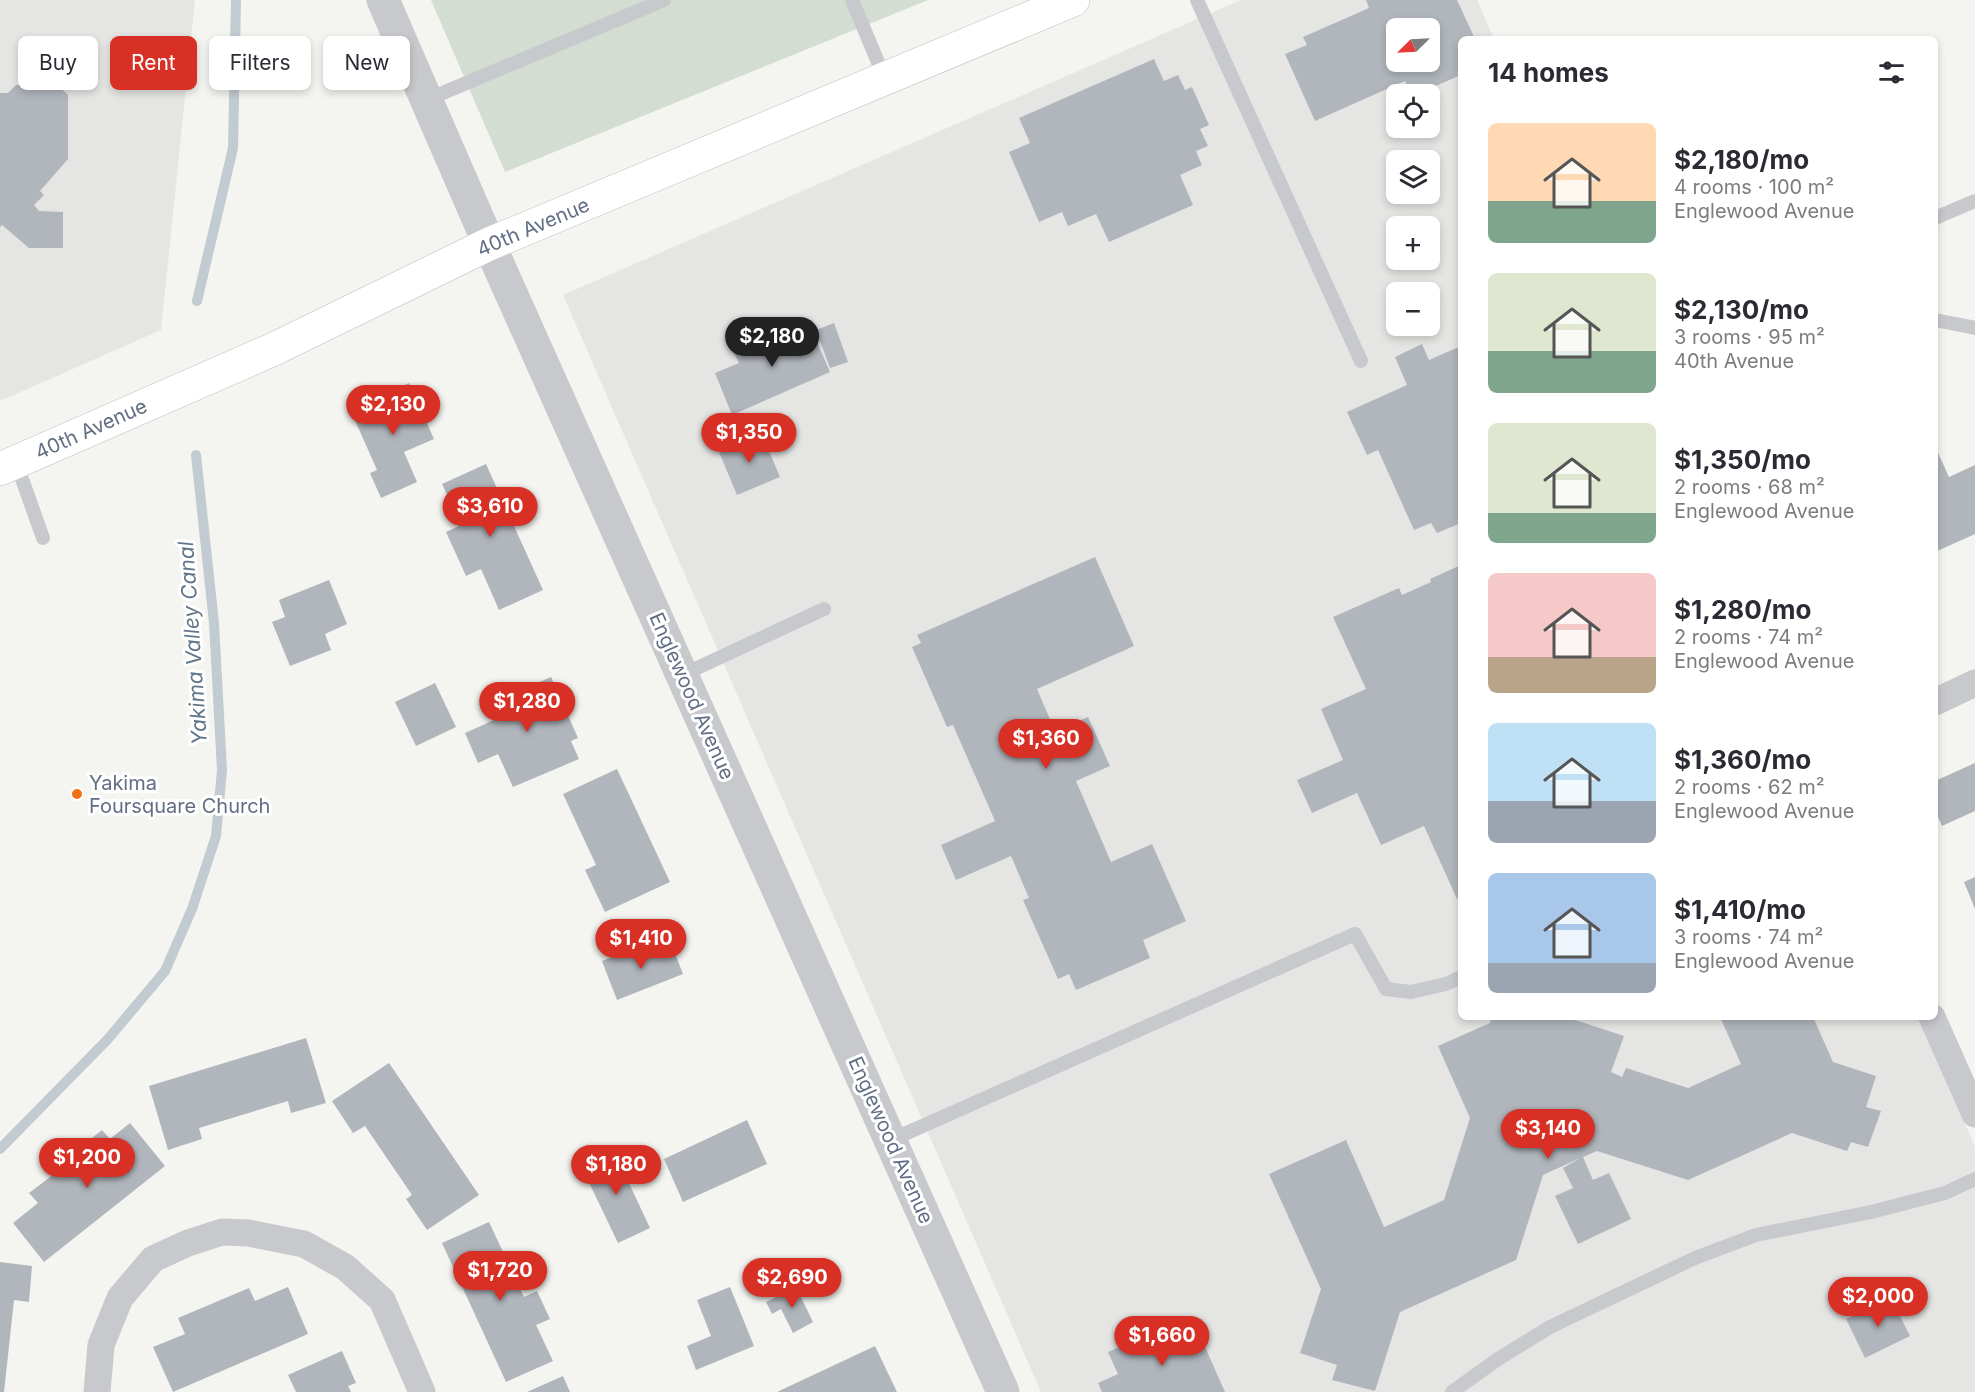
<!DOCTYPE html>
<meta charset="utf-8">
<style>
body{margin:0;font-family:Inter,sans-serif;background:#f2f2f3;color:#2b2b33;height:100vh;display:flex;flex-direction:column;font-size:22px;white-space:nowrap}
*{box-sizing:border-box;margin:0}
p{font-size:20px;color:#7c7c81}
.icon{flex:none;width:33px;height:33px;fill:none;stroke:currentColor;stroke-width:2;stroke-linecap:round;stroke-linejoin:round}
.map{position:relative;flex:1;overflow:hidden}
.panel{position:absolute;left:1458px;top:36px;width:480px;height:984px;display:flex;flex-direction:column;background:#fff;border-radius:9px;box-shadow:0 3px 9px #0003}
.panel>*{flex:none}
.banner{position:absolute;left:18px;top:36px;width:570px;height:54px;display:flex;gap:12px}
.needle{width:39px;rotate:246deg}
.buttons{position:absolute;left:1386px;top:18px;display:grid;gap:12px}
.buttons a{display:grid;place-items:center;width:54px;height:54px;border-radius:9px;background:#fff;box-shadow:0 3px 9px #0003;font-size:30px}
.price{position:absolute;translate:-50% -51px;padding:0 14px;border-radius:21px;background:#d93025;color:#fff;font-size:20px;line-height:39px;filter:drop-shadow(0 2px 3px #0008)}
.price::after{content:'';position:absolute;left:50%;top:36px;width:18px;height:14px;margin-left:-9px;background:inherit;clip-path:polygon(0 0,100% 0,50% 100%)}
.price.on{background:#222;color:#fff}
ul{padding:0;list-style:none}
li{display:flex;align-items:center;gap:18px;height:150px;padding:0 30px}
li span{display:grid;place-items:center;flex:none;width:168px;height:120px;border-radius:9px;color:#555}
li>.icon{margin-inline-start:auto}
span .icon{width:72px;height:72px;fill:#fffc;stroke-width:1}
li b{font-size:26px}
h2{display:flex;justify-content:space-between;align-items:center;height:72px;padding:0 30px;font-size:26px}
.chip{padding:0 21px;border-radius:9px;background:#fff;box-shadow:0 3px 9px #0003;font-size:21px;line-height:54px}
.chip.on{background:#d93025;color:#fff}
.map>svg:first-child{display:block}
</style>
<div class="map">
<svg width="1975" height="1392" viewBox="0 0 1975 1392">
<rect width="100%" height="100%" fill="#f4f5f0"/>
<path fill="#e5e5e4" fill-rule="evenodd" d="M0,0H195L161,330L0,401Z
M1241,0H1477L1494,39H1461V1017H1919L1975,1147V1392H1041L563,295ZM1396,28H1430V62H1396ZM1396,94H1430V128H1396ZM1396,160H1430V194H1396ZM1396,226H1430V260H1396ZM1396,292H1430V326H1396Z"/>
<path fill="#d3ddd1" d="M431,0H928L505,172Z"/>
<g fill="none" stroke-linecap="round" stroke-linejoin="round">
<path stroke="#c3cbd2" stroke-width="10" d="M197,301L233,148L236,0
M0,1149L108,1039L165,971L192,909L216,836L222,770L214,623L196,455"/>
</g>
<path fill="#b1b6bd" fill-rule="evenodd" d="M1366,0H1457L1475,39H1461V75L1417,94H1411L1405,81L1315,121L1285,54L1307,45L1303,37L1369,8ZM1396,28H1430V62H1396Z
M1154,59L1164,81L1178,75L1185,90L1192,87L1209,125L1200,129L1208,146L1196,151L1202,165L1180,175L1193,205L1109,242L1096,214L1068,226L1062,212L1039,222L1009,152L1030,143L1019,118Z
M16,85H57L68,95V159L40,191L44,195L34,205L39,211L63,212V248H29L2,225L0,227V93H8Z
M808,321L830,372L732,415L715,373L739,363L734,353Z
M834,323L848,362L830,368L816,330Z
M1422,344L1429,360L1461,346V523L1437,533L1431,523L1414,530L1378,450L1367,455L1347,412L1407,385L1395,357Z
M409,383L419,405L427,401L434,418L426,421L434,439L404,452L417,482L381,498L370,473L377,470L350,409Z
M762,434L780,477L737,495L719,452Z
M1935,446L1949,477L1975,465V534L1935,552Z
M486,464L543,590L499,610L481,569L466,576L446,532L461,525L442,484Z
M1095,557L1134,646L1037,689L1055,731L1088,717L1110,766L1076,781L1111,862L1152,844L1186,921L1143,940L1150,958L1076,990L1069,974L1058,979L1023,900L1029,898L1011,856L956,880L941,845L995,821L953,725L947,727L912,647L921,643L917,635Z
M1461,565V897L1457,899L1424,826L1381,845L1357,793L1312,813L1297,780L1343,760L1321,709L1366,689L1333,617L1399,588L1402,595L1431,582L1430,579Z
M329,580L347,624L325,634L331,650L290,666L272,622L285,617L279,600Z
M551,677L578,738L571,741L579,759L513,787L498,754L478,763L465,733L494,720L487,705Z
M435,683L456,727L416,746L395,702Z
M1975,763V811L1942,826L1935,810V781Z
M617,769L670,882L605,912L585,870L596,865L563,794Z
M1975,877V909L1964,882Z
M671,943L683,974L617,1000L602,961L637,947L641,955Z
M1492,1017H1566L1624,1036L1611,1072L1622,1077L1626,1068L1688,1088L1741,1064L1720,1017H1813L1833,1062L1876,1076L1866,1107L1881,1111L1868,1147L1851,1142L1847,1151L1792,1133L1688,1180L1597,1151L1583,1157L1593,1180L1609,1173L1631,1219L1578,1244L1555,1196L1573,1188L1563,1168L1580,1158L1543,1175L1516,1260L1400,1312L1375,1391L1332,1380L1337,1365L1300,1353L1321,1289L1269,1174L1346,1140L1384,1227L1444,1200L1470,1118L1438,1046L1490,1023Z
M306,1038L326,1103L291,1113L288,1101L199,1128L202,1139L168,1150L149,1086Z
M389,1063L479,1195L427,1230L406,1199L412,1195L365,1126L353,1133L332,1101Z
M747,1120L767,1164L683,1202L664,1159Z
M130,1123L165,1166L44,1262L13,1223L38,1203L29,1193L62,1168L59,1164L102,1130L110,1139Z
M612,1147L650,1228L618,1243L585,1174L590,1172L585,1160Z
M489,1222L524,1297L537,1291L550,1319L536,1325L553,1361L506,1382L442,1243Z
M0,1262L32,1266L29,1302L14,1300L4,1392H0Z
M288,1287L308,1334L173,1392L153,1347L185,1334L178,1318L249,1288L255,1301Z
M730,1287L754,1346L696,1370L687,1346L711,1336L697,1300Z
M796,1287L813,1322L793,1333L781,1309L772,1314L766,1302Z
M1891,1298L1910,1336L1865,1358L1846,1319Z
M1169,1325L1179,1348L1201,1338L1225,1392H1102L1098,1383L1118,1374L1108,1352Z
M875,1346L897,1392H777Z
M342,1351L356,1383L348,1386L351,1392H296L288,1375Z
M563,1376L570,1392H527Z"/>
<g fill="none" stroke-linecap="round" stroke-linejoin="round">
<g stroke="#b9bcc0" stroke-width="34">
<path id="primary" d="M0,469L274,349L489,244L1073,0"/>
</g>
<path stroke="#c7c9cd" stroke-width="14" d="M852,0L885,79
M1197,0L1361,361
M426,100L664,0
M1935,218L1975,201
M1935,320L1975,328
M16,462L43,538
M682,675L824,609
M891,1140L1355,934L1386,989L1411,992L1446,984L1461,977
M1452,1392L1498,1359L1550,1327L1695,1258L1756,1235L1871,1212L1945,1193L1975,1179"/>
<path stroke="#c7c9cd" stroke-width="27" d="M1935,702L1975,683
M1932,1017L1975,1114
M97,1392L101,1345L120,1298L153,1259L188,1243L222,1232L248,1233L304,1244L345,1267L382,1300L422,1392"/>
<path stroke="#c7c9cd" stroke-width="33" d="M383,0L489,244L1003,1392"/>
<use href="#primary" stroke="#fff" stroke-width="33"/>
</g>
<circle fill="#f37112" stroke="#fff" stroke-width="2" cx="77" cy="794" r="6"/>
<g text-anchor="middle" stroke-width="6" stroke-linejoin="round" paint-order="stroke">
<g font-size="20" fill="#616e84" stroke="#fff">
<text transform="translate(533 227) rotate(-23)" y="7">40th Avenue</text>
<text transform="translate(91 429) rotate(-24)" y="7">40th Avenue</text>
<text transform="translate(692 696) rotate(66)" y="7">Englewood Avenue</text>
<text transform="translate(891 1140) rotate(66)" y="7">Englewood Avenue</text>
</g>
<g font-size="20" fill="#616e84" stroke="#fff" text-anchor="start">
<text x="89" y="790">Yakima<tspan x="89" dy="23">Foursquare Church</tspan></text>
</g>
<g font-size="21" font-style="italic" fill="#617689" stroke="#fff">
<text transform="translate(193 643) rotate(-94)" y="7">Yakima Valley Canal</text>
</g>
</g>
</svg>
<div class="buttons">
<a><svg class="needle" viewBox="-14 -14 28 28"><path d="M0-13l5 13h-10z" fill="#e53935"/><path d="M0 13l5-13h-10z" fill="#7c7c81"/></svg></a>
<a><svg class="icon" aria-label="locate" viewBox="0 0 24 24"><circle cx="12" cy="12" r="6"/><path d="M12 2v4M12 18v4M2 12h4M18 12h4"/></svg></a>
<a><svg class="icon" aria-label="layers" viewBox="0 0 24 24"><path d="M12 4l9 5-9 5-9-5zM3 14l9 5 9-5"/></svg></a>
<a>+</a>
<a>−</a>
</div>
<b class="price on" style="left:772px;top:368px">$2,180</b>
<b class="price" style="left:393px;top:436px">$2,130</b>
<b class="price" style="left:749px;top:464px">$1,350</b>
<b class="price" style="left:490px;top:538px">$3,610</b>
<b class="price" style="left:527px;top:733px">$1,280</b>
<b class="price" style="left:1046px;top:770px">$1,360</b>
<b class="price" style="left:641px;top:970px">$1,410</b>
<b class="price" style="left:1548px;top:1160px">$3,140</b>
<b class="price" style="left:87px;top:1189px">$1,200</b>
<b class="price" style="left:616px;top:1196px">$1,180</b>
<b class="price" style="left:500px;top:1302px">$1,720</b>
<b class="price" style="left:792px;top:1309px">$2,690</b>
<b class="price" style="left:1878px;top:1328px">$2,000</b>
<b class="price" style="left:1162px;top:1367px">$1,660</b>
<div class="banner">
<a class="chip">Buy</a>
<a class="chip on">Rent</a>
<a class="chip">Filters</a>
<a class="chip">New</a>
</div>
<section class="panel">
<h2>14 homes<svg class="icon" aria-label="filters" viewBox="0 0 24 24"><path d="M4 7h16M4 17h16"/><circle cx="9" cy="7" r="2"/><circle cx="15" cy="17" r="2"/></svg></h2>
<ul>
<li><span style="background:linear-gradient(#ffd9b3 65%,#7fa58c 0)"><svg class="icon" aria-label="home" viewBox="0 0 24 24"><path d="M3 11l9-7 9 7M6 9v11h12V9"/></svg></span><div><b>$2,180/mo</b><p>4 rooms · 100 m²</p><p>Englewood Avenue</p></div></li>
<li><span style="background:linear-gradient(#dfe7d0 65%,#7fa58c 0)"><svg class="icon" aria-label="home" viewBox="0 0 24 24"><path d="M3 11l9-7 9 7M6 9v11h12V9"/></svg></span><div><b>$2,130/mo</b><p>3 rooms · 95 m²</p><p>40th Avenue</p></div></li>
<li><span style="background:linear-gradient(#dfe7d0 75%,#7fa58c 0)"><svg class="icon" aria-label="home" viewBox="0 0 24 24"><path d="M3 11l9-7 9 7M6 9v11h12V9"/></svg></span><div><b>$1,350/mo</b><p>2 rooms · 68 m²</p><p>Englewood Avenue</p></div></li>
<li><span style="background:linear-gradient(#f6c9c9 70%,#b9a48a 0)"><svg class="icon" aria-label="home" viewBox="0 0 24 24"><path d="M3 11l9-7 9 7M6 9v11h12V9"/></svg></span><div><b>$1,280/mo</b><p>2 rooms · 74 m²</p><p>Englewood Avenue</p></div></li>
<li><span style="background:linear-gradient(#bfe0f5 65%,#9aa5b1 0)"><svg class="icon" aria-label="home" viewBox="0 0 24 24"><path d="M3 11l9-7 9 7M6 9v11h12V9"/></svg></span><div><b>$1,360/mo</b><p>2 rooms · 62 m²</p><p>Englewood Avenue</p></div></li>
<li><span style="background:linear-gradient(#a9c7e8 75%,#9aa5b1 0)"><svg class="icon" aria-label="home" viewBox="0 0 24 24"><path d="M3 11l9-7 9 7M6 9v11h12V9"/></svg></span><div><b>$1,410/mo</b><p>3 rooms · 74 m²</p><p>Englewood Avenue</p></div></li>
</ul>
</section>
</div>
